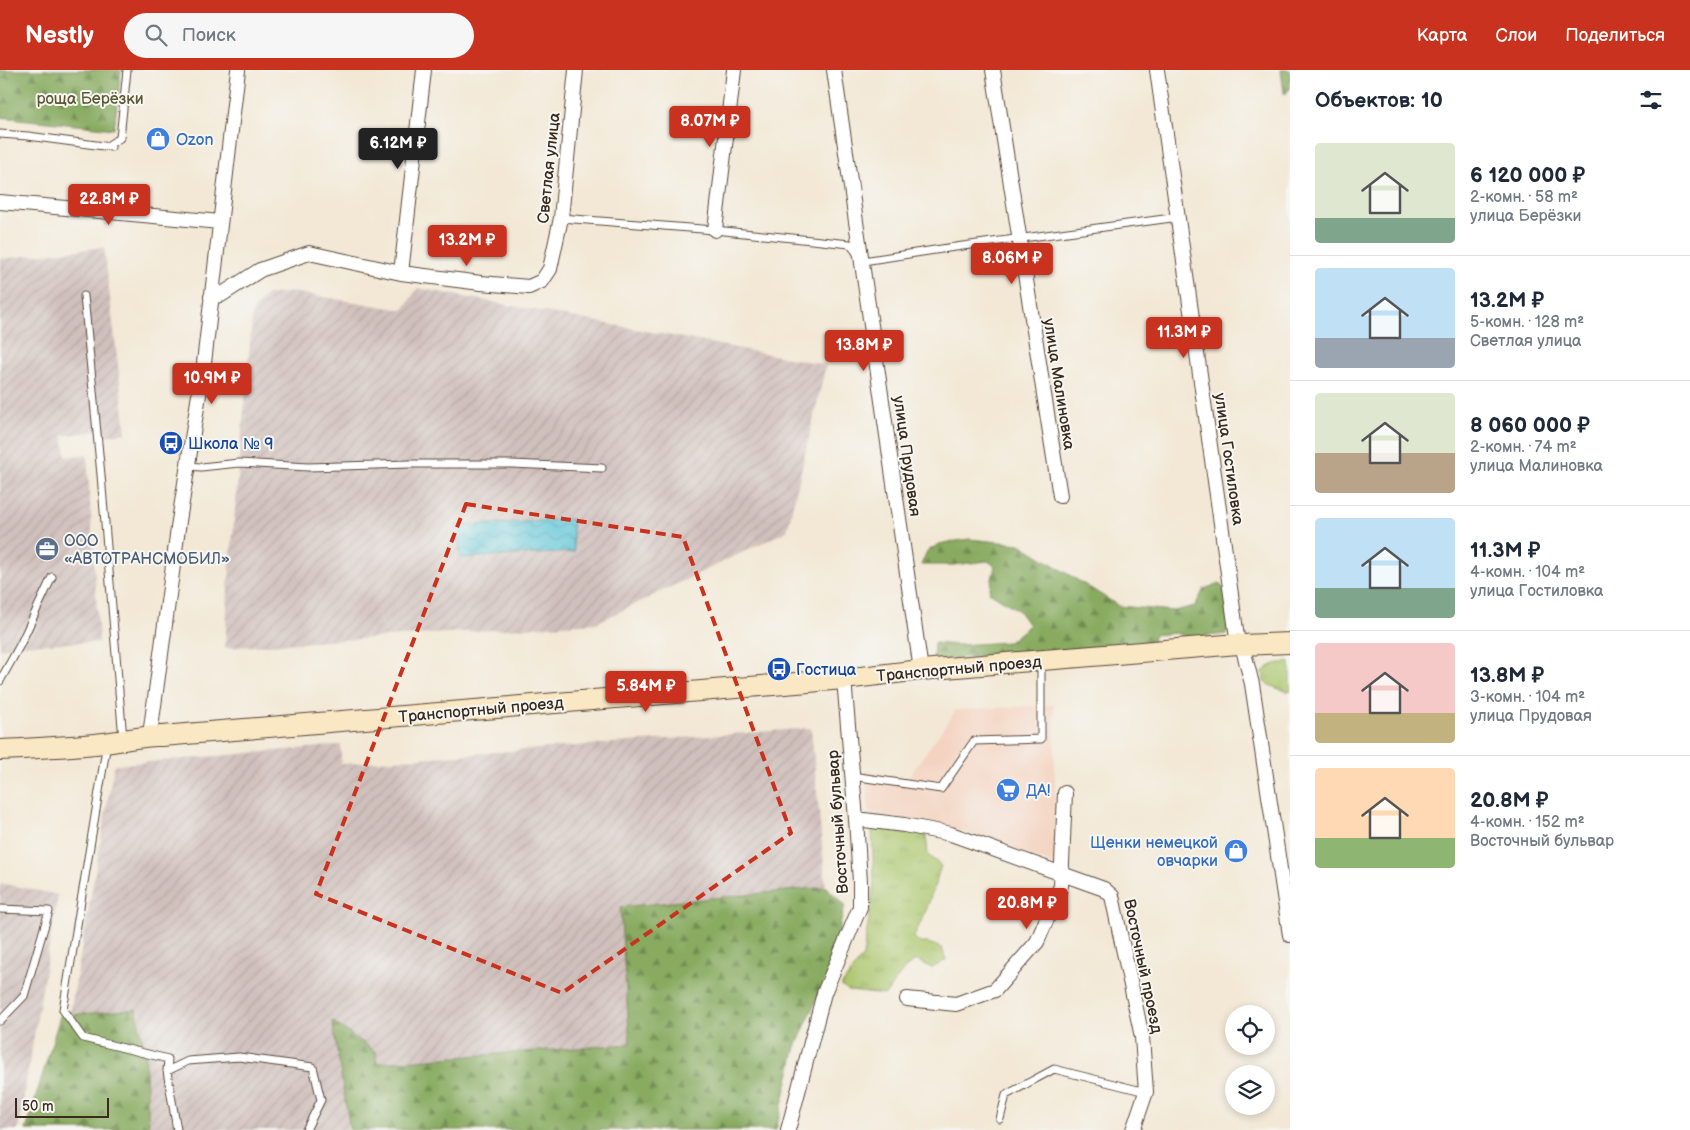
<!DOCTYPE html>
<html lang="ru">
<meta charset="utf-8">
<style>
body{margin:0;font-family:"Balsamiq Sans",sans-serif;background:#f6f6f7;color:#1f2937;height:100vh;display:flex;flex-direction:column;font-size:19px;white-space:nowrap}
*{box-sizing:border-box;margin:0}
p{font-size:16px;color:#747a83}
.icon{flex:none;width:28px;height:28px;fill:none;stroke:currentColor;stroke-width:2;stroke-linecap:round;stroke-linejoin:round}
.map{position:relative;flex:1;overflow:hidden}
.details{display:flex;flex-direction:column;background:#fff;width:400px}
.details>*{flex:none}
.buttons{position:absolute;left:1225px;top:935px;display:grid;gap:10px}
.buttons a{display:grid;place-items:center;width:50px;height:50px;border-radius:50%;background:#fff;box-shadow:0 2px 8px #0003;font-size:25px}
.scale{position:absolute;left:15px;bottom:12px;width:94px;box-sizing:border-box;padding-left:5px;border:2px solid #3b2a1e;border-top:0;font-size:14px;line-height:18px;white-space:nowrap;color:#3b2a1e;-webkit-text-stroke:4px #f6f6f2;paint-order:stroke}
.price{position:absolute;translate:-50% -42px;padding:0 11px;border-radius:5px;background:#c8321e;color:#fff;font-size:16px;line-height:32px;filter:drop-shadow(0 1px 2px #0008)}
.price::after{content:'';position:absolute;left:50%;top:30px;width:15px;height:11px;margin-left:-8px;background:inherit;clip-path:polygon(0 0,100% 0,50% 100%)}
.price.active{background:#222;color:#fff}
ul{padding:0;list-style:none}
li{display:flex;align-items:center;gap:15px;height:125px;padding:0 25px}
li+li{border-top:1px solid #e0e1e3}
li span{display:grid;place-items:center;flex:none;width:140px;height:100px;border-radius:5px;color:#555}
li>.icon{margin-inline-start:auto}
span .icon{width:60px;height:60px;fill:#fffc;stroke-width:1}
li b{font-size:21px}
h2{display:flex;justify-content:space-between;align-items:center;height:60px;padding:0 25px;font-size:21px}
header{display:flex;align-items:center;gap:30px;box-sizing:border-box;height:70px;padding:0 25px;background:#c8321e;color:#fff}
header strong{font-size:24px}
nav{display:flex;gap:28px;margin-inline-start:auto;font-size:18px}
.search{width:350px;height:45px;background:#f6f6f7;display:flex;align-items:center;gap:12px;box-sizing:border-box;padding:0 18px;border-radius:28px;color:#747a83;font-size:19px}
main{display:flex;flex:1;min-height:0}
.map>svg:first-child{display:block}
</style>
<header>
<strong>Nestly</strong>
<div class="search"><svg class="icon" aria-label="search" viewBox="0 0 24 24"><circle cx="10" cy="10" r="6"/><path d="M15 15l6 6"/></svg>Поиск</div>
<nav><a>Карта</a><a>Слои</a><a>Поделиться</a></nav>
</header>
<main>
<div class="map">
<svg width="1290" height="1060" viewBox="0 0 1290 1060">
<defs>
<pattern id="industrial-furrows" width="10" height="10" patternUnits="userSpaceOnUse" patternTransform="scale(1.25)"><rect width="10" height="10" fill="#d0c0bc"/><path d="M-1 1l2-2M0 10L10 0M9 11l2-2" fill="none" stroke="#b4a5a1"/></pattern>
<pattern id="grass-tufts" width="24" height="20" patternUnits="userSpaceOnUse" patternTransform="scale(1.25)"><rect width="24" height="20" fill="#abc66c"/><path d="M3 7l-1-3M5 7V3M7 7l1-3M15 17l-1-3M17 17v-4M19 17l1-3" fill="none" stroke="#94aa5d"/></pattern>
<pattern id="forest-firs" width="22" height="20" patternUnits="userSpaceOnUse" patternTransform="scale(1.25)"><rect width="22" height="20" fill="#88ab60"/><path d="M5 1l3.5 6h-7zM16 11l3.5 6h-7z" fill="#708b4f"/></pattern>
<pattern id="water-waves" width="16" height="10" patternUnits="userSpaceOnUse" patternTransform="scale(1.25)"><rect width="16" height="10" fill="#5dc6d9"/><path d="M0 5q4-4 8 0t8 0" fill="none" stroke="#4ea1af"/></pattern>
</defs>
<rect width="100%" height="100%" fill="#f6f6f2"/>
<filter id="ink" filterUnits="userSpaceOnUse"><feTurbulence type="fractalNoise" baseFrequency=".02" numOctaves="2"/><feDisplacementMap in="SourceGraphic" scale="10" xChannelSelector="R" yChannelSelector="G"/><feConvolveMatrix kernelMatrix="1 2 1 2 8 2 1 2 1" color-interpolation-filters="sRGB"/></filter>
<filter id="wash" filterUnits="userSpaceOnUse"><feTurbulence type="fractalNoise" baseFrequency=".0096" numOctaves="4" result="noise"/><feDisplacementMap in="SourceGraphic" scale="20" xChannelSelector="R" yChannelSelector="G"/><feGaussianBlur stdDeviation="1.12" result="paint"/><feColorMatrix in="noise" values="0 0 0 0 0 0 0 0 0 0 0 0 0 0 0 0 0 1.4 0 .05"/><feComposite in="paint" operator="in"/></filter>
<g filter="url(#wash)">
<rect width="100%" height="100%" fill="#f3e8d5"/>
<path fill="#f4d3c0" d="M1054,635L1056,795L958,760L869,743L865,701L907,709L956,640Z"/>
<path fill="url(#industrial-furrows)" d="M104,177L126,363L103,366L97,361L63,366L66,387L87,384L99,572L20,575L0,579V189Z
M418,218L826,295L787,461L596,553L225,578L228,518L253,240L266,225L293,222L403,240Z
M811,658L826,817L620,837L630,974L377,993L332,952L350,1060H149L145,984L70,944L114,695L341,675V694Z
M0,813L58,825L18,1060H0Z"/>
<path fill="url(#grass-tufts)" stroke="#737845" d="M1290,592V622L1276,618L1264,612L1263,602C1272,593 1278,593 1290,592Z
M872,759L926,764L928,785L941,796L927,838L914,867L920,873H928L942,878L946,890L932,898L916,890L905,898L885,925L849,921L841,916L863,886L874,815Z"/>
<path fill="url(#forest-firs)" stroke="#626a3f" d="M0,0H121L114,59L0,47Z
M1281,0H1290V19L1284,24Z
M969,469L1020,474L1119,536L1174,541L1195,536L1204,519L1220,513L1229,532L1227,564L1188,568L1176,563L1154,565L1153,573L933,590L934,573L958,575L1009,572L1029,555L1018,540L989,522L995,496L988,491L953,495H921L927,481L943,473Z
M826,817L845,835L829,901L796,977L776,1060H350L332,951L376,982L377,993L630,974L620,837Z
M136,939L145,984L149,1060H26L60,946Z"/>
<path fill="url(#water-waves)" stroke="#4c787c" d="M572,449L574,482L460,488L458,456Z"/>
</g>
<g filter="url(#ink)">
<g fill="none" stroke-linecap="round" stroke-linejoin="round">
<g stroke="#574639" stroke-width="9">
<path id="lane" d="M0,64L28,66L111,77L110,74L120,68L127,0
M561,148L715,160L850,174L863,191L948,178L1179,147
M84,226L101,405L123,669
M188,396L201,397L239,393L308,397L409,394H512L602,398
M0,611L20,575L52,507
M107,673L63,940L83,968L168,989L167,1001L177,1060
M852,706L941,719L974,671L1041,669V593
M0,839L49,841L24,926L0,951
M167,1001L188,991L239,987L313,997L321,1030L306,1060
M1000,1049L1006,1025L1054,999L1146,1022"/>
</g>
<g stroke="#574639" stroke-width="16">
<path id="street" d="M834,0L921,600
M993,0L1060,426
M1157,0L1238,574
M0,132L220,152
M715,160L734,0
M401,203L424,0
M211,227L221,225L260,200L309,183L401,203L481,213L529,217L542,211L550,199L561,148L576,0
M1242,575L1252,614L1290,865
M150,665L179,451L204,293L238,0
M856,749L904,755L951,764L1104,819L1112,826L1142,967L1146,1022L1133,1060
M907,929L956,934L995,920L1037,872L1061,816L1065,723
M788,1060L824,923L860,837V812L856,749L844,609"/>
</g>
<g stroke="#574639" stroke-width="22">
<path id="secondary" d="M0,680C35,678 70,677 104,673C124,671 142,665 162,666L844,609L921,600L1238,574L1242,575L1290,573"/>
</g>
<use href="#lane" stroke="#fff" stroke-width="7"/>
<use href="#street" stroke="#fff" stroke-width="14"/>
<use href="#secondary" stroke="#fae7c3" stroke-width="20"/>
</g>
</g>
<path fill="none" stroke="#c8321e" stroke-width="4" stroke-dasharray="10 6" stroke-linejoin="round" d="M466,434L683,467L791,763L562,923L316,824Z"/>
<defs>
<g id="shop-disc" transform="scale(1.25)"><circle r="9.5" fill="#3f7fe0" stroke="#f6f6f2"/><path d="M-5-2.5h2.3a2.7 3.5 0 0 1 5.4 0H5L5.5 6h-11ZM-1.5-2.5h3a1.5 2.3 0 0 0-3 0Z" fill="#fff"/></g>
<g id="bus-disc" transform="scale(1.25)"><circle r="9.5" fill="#1a4fb4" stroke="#f6f6f2"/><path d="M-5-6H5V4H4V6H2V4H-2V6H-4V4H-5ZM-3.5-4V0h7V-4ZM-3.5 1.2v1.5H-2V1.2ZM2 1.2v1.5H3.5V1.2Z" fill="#fff"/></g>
<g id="office-disc" transform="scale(1.25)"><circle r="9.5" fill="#5c6f8a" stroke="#f6f6f2"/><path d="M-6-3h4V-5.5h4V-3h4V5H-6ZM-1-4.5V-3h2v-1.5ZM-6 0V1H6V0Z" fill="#fff"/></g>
<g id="supermarket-disc" transform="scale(1.25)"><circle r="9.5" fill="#3f7fe0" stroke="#f6f6f2"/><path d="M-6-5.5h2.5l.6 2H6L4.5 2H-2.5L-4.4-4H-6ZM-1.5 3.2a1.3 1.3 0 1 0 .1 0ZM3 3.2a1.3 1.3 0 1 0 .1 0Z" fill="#fff"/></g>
</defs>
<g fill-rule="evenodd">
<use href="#shop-disc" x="158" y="69"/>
<use href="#bus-disc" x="171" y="373"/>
<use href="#office-disc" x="47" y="479"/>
<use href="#bus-disc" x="779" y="599"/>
<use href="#supermarket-disc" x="1008" y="720"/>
<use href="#shop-disc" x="1236" y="781"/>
</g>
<g text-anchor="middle" stroke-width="4" stroke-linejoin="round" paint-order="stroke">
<g font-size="16" fill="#5d5935" stroke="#f6f6f2">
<text x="90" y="34">роща Берёзки</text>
</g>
<g font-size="16" fill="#366cbe" stroke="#f6f6f2" text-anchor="start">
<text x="176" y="75">Ozon</text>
<text x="1026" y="726">ДА!</text>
<text x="1218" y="778" text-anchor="end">Щенки немецкой<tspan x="1218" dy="18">овчарки</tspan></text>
</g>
<g font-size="16" fill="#3b2a1e" stroke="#f6f6f2">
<text transform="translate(548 98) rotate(-84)" y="6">Светлая улица</text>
<text transform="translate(1060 314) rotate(81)" y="6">улица Малиновка</text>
<text transform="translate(908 386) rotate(82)" y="6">улица Прудовая</text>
<text transform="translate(1230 389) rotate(82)" y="6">улица Гостиловка</text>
<text transform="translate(959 598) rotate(-5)" y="6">Транспортный проезд</text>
<text transform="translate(481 639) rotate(-5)" y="6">Транспортный проезд</text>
<text transform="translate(837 752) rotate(-94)" y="6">Восточный бульвар</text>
<text transform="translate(1144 896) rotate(78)" y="6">Восточный проезд</text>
</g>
<g font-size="16" fill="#164399" stroke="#f6f6f2" text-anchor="start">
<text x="188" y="379">Школа № 9</text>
<text x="796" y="605">Гостица</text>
</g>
<g font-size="16" fill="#4e5e75" stroke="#f6f6f2" text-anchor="start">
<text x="64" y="476">ООО<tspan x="64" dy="18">«АВТОТРАНСМОБИЛ»</tspan></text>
</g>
</g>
</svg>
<div class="buttons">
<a><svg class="icon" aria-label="locate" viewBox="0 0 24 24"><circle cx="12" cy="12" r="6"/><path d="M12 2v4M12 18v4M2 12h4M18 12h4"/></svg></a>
<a><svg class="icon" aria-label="layers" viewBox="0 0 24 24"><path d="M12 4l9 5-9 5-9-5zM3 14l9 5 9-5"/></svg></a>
</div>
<div class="scale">50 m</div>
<b class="price" style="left:710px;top:78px">8.07M ₽</b>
<b class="price active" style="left:398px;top:100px">6.12M ₽</b>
<b class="price" style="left:109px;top:156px">22.8M ₽</b>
<b class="price" style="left:467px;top:197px">13.2M ₽</b>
<b class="price" style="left:1012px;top:215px">8.06M ₽</b>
<b class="price" style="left:1184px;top:289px">11.3M ₽</b>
<b class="price" style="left:864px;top:302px">13.8M ₽</b>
<b class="price" style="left:212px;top:335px">10.9M ₽</b>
<b class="price" style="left:646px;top:643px">5.84M ₽</b>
<b class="price" style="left:1027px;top:860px">20.8M ₽</b>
</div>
<section class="details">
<h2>Объектов: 10<svg class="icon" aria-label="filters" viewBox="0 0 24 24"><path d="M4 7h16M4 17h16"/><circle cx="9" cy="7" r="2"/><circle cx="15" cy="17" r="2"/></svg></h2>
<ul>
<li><span style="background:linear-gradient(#dfe7d0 75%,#7fa58c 0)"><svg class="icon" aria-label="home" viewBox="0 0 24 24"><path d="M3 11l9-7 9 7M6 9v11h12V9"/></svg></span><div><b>6 120 000 ₽</b><p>2-комн. · 58 m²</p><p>улица Берёзки</p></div></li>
<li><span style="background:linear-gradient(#bfe0f5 70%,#9aa5b1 0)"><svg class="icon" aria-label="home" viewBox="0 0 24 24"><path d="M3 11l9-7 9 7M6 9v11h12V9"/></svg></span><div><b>13.2M ₽</b><p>5-комн. · 128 m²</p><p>Светлая улица</p></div></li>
<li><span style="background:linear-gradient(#dfe7d0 60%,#b9a48a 0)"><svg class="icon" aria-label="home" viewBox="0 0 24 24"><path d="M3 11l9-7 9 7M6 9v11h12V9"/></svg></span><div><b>8 060 000 ₽</b><p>2-комн. · 74 m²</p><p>улица Малиновка</p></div></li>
<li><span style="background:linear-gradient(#bfe0f5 70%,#7fa58c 0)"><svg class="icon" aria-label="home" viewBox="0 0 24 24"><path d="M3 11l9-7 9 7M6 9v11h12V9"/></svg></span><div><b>11.3M ₽</b><p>4-комн. · 104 m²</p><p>улица Гостиловка</p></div></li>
<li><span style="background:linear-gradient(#f6c9c9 70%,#c2b280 0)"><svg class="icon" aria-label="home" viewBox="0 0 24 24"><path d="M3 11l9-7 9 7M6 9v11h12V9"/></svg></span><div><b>13.8M ₽</b><p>3-комн. · 104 m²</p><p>улица Прудовая</p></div></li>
<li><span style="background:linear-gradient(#ffd9b3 70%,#8fb573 0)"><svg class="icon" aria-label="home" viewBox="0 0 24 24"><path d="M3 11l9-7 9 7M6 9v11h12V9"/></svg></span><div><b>20.8M ₽</b><p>4-комн. · 152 m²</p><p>Восточный бульвар</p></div></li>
</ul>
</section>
</main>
